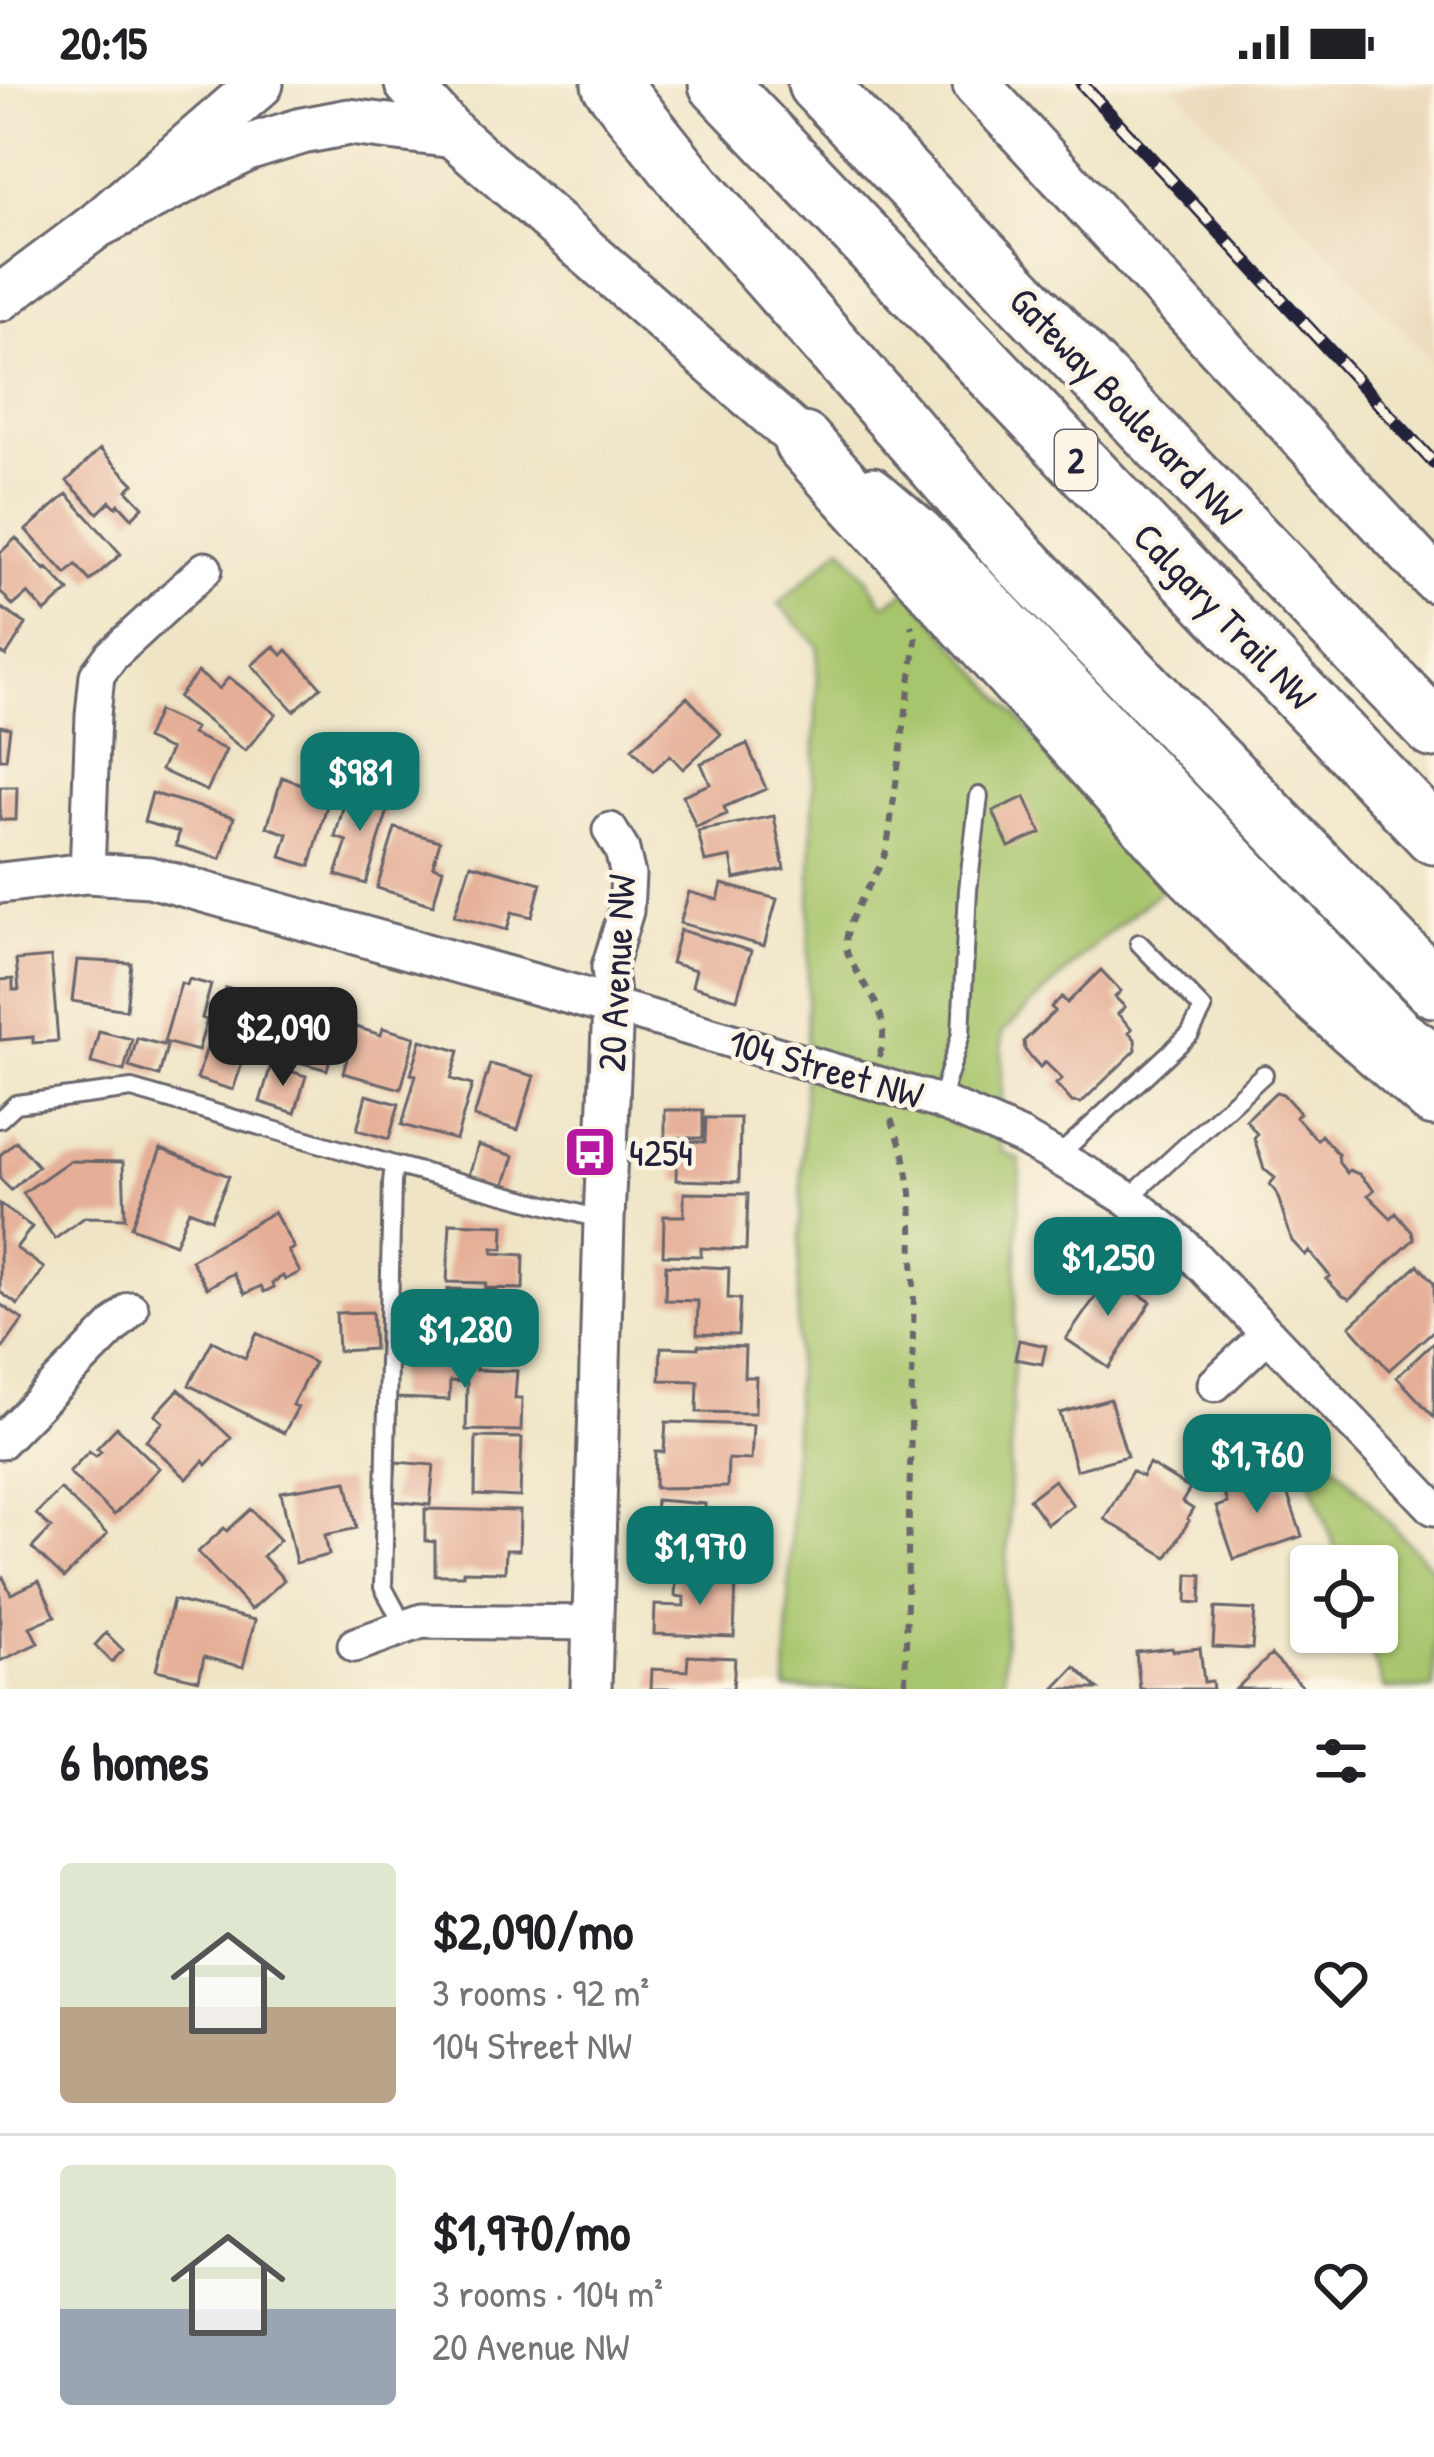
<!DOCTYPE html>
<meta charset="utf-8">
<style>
body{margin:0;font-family:"Patrick Hand",sans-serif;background:#f6f6f6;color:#202124;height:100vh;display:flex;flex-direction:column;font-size:45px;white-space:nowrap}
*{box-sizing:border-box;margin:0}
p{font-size:39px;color:#757577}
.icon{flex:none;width:66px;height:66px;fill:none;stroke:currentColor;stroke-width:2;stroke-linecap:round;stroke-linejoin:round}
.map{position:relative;height:1605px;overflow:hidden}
.sheet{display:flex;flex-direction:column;background:#fff;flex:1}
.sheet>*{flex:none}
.controls{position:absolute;left:1290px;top:1461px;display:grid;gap:24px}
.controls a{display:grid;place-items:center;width:108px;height:108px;border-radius:12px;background:#fff;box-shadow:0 3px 9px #0004;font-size:60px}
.price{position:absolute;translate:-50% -102px;padding:0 27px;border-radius:24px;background:#0f766e;color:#fff;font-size:39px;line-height:78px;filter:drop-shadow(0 3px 6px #0008)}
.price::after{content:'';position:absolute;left:50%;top:72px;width:36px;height:27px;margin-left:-18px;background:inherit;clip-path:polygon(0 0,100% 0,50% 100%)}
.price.on{background:#222;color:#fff}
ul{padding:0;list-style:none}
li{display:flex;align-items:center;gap:36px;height:300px;padding:0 60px}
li+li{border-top:3px solid #e0e0e0}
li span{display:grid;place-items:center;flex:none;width:336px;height:240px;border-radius:12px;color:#555}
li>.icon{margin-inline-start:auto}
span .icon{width:144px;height:144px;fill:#fffc;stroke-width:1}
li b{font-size:51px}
h2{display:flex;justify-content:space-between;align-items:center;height:144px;padding:0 60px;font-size:51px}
.status{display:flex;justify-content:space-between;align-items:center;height:84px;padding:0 60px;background:#fff;direction:ltr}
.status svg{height:33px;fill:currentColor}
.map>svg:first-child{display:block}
</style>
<div class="status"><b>20:15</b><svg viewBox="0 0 49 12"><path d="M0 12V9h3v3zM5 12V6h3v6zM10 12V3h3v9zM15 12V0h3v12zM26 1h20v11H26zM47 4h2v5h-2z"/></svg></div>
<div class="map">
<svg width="1434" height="1605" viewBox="0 0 1434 1605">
<rect width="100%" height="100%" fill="#fcf5e5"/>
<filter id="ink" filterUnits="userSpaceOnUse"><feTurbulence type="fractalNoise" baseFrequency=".00833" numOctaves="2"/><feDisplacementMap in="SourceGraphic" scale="24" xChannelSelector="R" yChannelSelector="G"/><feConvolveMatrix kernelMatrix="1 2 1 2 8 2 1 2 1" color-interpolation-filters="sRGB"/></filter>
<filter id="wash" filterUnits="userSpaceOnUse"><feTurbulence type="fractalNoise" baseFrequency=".004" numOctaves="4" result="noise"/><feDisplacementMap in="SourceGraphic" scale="48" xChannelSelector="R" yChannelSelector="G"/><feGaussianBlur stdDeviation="2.7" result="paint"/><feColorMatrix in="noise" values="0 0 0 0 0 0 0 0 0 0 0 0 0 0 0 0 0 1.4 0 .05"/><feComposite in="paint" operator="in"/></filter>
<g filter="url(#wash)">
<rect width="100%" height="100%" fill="#efe5c6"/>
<path fill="#ebd8ba" d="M1171,0H1434V280Z"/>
<path fill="#a7c56c" stroke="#647454" stroke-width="3" d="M842,462L865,491L884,521L908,506L1165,803L1100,856L1002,949V1067L1020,1076L1003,1605H786L818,562L779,520Z
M1288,1330L1434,1486V1605H1384L1364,1548H1377V1482H1341Z"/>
<g id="blocks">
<path fill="#e5ae96" d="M100,365L134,400L127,406L143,423L132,434L119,420L116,423L110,417L98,429L67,397Z
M67,410L121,470L90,497L76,481L66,490L26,446Z
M16,454L45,486L47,484L69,507L45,528L28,509L13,522L0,507V469Z
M0,523L26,540L6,572L0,568Z
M274,562L282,571L287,566L321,603L294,627L252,581Z
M198,588L219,605L229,593L276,630L245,667L178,613Z
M687,613L721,650L683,685L670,671L653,687L632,664Z
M158,627L195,644L192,650L226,666L207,707L161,686L170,666L146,655Z
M0,642L10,644L6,675H0Z
M747,660L766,705L724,723L727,730L696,743L683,711L710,700L701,679Z
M282,693L330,711L310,782L281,773L288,750L267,743Z
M0,703H17L16,736H0Z
M348,706L390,719L366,800L336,791L347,757L335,753Z
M152,709L234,733L221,775L176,762L179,748L144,738Z
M1025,713L1041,749L1009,763L993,727Z
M774,732L784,785L735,795L731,773L705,778L698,747Z
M395,744L440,757L433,782L443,785L433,821L377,804Z
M471,780L541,799L532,833L512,828L507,846L454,832Z
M722,800L777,815L764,862L680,839L689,808L718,816Z
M680,846L751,867L737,915L692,902L696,886L671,879Z
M51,873L58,957L33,959V953L0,956V896L13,895V906H19L16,876Z
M77,876L131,879L126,926L72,917Z
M1101,886L1121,907L1115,913L1125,923L1118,930L1132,945L1129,948L1135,955L1136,966L1081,1019L1072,1018L1056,1000L1062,995L1045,978L1040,983L1025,966L1024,957L1055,927L1051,923L1062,913L1067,919Z
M189,895L211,901L202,934L207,936L198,967L164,958L181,899L187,901Z
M226,904L261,914L259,924L282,931L270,970L211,953Z
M312,925L341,933L327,986L295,977Z
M356,943L381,951L383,944L415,953L401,1005L343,989Z
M99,947L132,955L124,987L91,979Z
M137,954L167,962L159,992L129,983Z
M421,956L459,967L451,995L472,1001L456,1056L402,1041L416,991L411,990Z
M208,960L245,971L233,1006L197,995Z
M490,980L534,992L518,1046L474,1033Z
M271,981L306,992L295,1029L260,1018Z
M1276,1008L1283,1010L1300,1029L1296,1033L1317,1056L1321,1051L1338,1070L1339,1079L1347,1089L1349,1086L1359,1090L1374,1106L1368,1111L1391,1134L1396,1129L1412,1148L1414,1155L1350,1215L1343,1212L1326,1195L1330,1192L1309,1167L1305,1171L1292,1157L1277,1110L1270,1100L1275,1094L1264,1085L1254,1054L1257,1050L1246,1036Z
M366,1011L399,1020L389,1055L357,1046Z
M665,1026H703V1054H665Z
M706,1034H740L739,1098L676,1096L677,1057L705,1058Z
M16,1057L38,1082L11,1106L0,1095V1071Z
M478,1061L514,1072L502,1109L467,1098Z
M161,1065L229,1092L211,1135L189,1126L175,1160L131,1143Z
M69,1077L123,1078L125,1134L85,1133L55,1155L23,1109Z
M684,1109L748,1110L746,1166L701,1164V1172L663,1171L664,1132H684Z
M0,1120L32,1143L16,1164L44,1184L18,1221L0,1208Z
M274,1128L294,1164L288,1167L300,1188L285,1196L283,1192L272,1199L274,1203L264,1208L261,1202L245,1210L233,1189L207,1204L191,1176Z
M450,1139L504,1141L503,1165L493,1164V1169L524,1171L523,1205L485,1204L486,1199L447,1198Z
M666,1181L729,1184L728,1214L740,1215L738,1251L697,1250L698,1217L665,1216Z
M1418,1181L1434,1199V1246L1389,1286L1350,1242Z
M1102,1185L1151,1218L1109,1284L1066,1255L1096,1212L1088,1206Z
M448,1205L497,1207L496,1229L521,1230L519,1274L474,1272V1266L445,1264Z
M0,1220L23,1236L3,1264L0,1262Z
M372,1228L374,1265L338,1267L336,1229Z
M400,1243H422L423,1273H400Z
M257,1249L314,1279L292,1321L298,1323L284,1349L189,1301L212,1257L245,1274Z
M1019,1256L1046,1262L1042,1280L1015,1275Z
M1434,1258V1333L1397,1293Z
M698,1261L745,1263L744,1293H756L755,1329L697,1328L698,1297L660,1296L661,1263L698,1264Z
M397,1276L476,1278V1286L517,1287L515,1314H522L521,1347L466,1346L467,1298L450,1297L449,1316L396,1314Z
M179,1305L231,1354L206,1381L203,1377L187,1395L146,1356L163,1338L155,1331Z
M1110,1315L1127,1372L1076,1386L1060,1329Z
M666,1338L753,1341L751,1376L728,1375L727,1403L655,1404L656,1368H664Z
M117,1343L159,1384L114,1431L69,1388L89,1367L96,1372L101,1367L97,1364Z
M476,1353L522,1354L520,1413L475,1411Z
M396,1378L434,1381L430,1421L392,1417Z
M1149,1380L1190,1405L1182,1418L1193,1425L1187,1435L1189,1437L1167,1473L1104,1435L1132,1387L1142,1393Z
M1267,1388L1272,1404L1284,1400L1302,1452L1234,1475L1216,1423L1227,1419L1222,1403Z
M1054,1396L1073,1421L1047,1440L1029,1415Z
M347,1397L357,1444L325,1451L329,1471L296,1479L281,1408Z
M60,1405L107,1450L64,1494L32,1464L51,1444L36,1430Z
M656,1416L705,1420V1425L735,1428L730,1489L684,1486L685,1466L652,1464Z
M251,1425L280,1456L263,1472L284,1496L251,1526L198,1468L224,1444L227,1447Z
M425,1425L520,1427L519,1466H506L505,1488L463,1487V1491H435V1458L425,1457Z
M1188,1490L1202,1491L1201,1519L1187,1518Z
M676,1491L736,1494L734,1553L654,1550L655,1521L684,1522V1513L675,1512Z
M3,1493L11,1510L39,1497L55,1532L30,1543L38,1559L0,1577V1495Z
M173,1516L255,1536L243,1583L204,1573L199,1596L156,1586Z
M1215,1524L1255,1526L1252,1565L1213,1563Z
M106,1549L123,1566L112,1578L95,1561Z
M1172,1564L1173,1567L1200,1564L1204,1598L1212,1597L1213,1605H1140L1136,1568Z
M1271,1571L1305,1605H1236Z
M688,1572L735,1574L733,1605H651L652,1585L687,1587Z
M1075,1583L1098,1605H1054Z"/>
</g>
</g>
<g filter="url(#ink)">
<use href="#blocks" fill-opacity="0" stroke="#6a666c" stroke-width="3"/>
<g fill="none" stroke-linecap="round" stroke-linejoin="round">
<g stroke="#6a666c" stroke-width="22">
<path id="service" d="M940,1018L961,950L968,806L979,712
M0,1035L16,1020L132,1005L394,1081L603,1136
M1057,1073L1190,950L1203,925L1139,859
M394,1081L392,1098L383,1503L404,1542
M1128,1115L1264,990"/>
</g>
<g stroke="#6a666c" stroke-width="39">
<path id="minor" d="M610,746L622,766L628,791L626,827L609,883L613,922L940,1018L1021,1053L1092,1093L1128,1115L1180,1158L1434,1424
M87,789L93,631L97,591L111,572L205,485
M1215,1300L1268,1250
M0,1358L131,1225
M355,1561L422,1537L593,1539"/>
</g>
<g stroke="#6a666c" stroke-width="45">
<path id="tertiary" d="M873,403L922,445L1405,948L1434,968
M0,799L87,789L150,793L613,922L604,1136L591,1605"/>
</g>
<g stroke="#6a666c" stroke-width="51">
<path id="secondary" d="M408,0L454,51L803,358
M976,0L1434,495
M97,141L247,64L302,47L349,38L454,51
M0,214L97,141L260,0"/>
</g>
<g stroke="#6a666c" stroke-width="63">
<path id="motorway" d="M611,0L696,107L1018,474L1434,904
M718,0L1434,751
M817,0L1434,645
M803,358L1191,786L1308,903L1434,1013"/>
</g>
<path stroke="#6a666c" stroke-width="6" stroke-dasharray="9 9" stroke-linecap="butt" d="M879,973C891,932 875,919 856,886C851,877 846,870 846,860C847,828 878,795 887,764L916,556L911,541
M891,1035L904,1069L911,1109L914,1206L905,1605"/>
<use href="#service" stroke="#fff" stroke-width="16"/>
<use href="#minor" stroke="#fff" stroke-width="33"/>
<use href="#tertiary" stroke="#fff" stroke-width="39"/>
<use href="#secondary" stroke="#fff" stroke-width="45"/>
<use href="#motorway" stroke="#fff" stroke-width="57"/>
<g stroke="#22223b" stroke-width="14">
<path id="rail" d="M1082,0L1434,379"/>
</g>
<use href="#rail" stroke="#fcf5e5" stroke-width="9" stroke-dasharray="27" stroke-linecap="butt"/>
</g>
</g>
<defs>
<g id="bus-square" transform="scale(2.7)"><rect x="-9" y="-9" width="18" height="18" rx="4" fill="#b5179e" stroke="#fcf5e5"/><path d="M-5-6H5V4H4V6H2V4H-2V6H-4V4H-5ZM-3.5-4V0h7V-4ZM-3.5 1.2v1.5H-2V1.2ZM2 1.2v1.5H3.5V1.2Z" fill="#fff"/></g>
</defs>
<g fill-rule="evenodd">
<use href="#bus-square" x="590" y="1068"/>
</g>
<g text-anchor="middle" stroke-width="9" stroke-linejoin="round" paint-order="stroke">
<rect fill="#fcf5e5" stroke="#63616e" stroke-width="3" x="1055" y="346" width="42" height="60" rx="9"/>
<g font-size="36" font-weight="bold" fill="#22223b">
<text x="1076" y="389">2</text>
</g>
<g font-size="39" fill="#22223b" stroke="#fcf5e5">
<text transform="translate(1126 322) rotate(46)" y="14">Gateway Boulevard NW</text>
<text transform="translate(1225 532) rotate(46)" y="14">Calgary Trail NW</text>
<text transform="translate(616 889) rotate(-87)" y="14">20 Avenue NW</text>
<text transform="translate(826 984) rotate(16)" y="14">104 Street NW</text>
</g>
<g font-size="39" fill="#22223b" stroke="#fcf5e5" text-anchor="start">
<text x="629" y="1082">4254</text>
</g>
</g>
</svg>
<div class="controls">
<a><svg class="icon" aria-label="locate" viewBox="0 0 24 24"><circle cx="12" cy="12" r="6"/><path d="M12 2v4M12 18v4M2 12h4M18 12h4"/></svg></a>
</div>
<b class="price" style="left:360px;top:750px">$981</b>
<b class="price on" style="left:283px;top:1005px">$2,090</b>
<b class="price" style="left:1108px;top:1235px">$1,250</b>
<b class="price" style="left:465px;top:1307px">$1,280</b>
<b class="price" style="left:1257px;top:1432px">$1,760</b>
<b class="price" style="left:700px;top:1524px">$1,970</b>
</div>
<section class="sheet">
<h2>6 homes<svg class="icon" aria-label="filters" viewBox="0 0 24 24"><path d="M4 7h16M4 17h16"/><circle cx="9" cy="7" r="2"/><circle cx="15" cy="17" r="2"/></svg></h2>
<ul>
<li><span style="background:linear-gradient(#dfe7d0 60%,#b9a48a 0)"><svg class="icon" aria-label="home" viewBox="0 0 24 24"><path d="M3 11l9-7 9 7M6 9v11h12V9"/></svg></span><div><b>$2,090/mo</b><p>3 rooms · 92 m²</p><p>104 Street NW</p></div><svg class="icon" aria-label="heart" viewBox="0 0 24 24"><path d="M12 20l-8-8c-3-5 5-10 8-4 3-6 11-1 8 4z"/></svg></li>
<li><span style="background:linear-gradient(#dfe7d0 60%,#9aa5b1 0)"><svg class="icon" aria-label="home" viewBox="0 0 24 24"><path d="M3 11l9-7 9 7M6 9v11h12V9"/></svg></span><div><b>$1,970/mo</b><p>3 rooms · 104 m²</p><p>20 Avenue NW</p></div><svg class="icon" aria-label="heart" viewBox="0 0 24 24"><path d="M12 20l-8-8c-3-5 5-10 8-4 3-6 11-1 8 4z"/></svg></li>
</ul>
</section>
